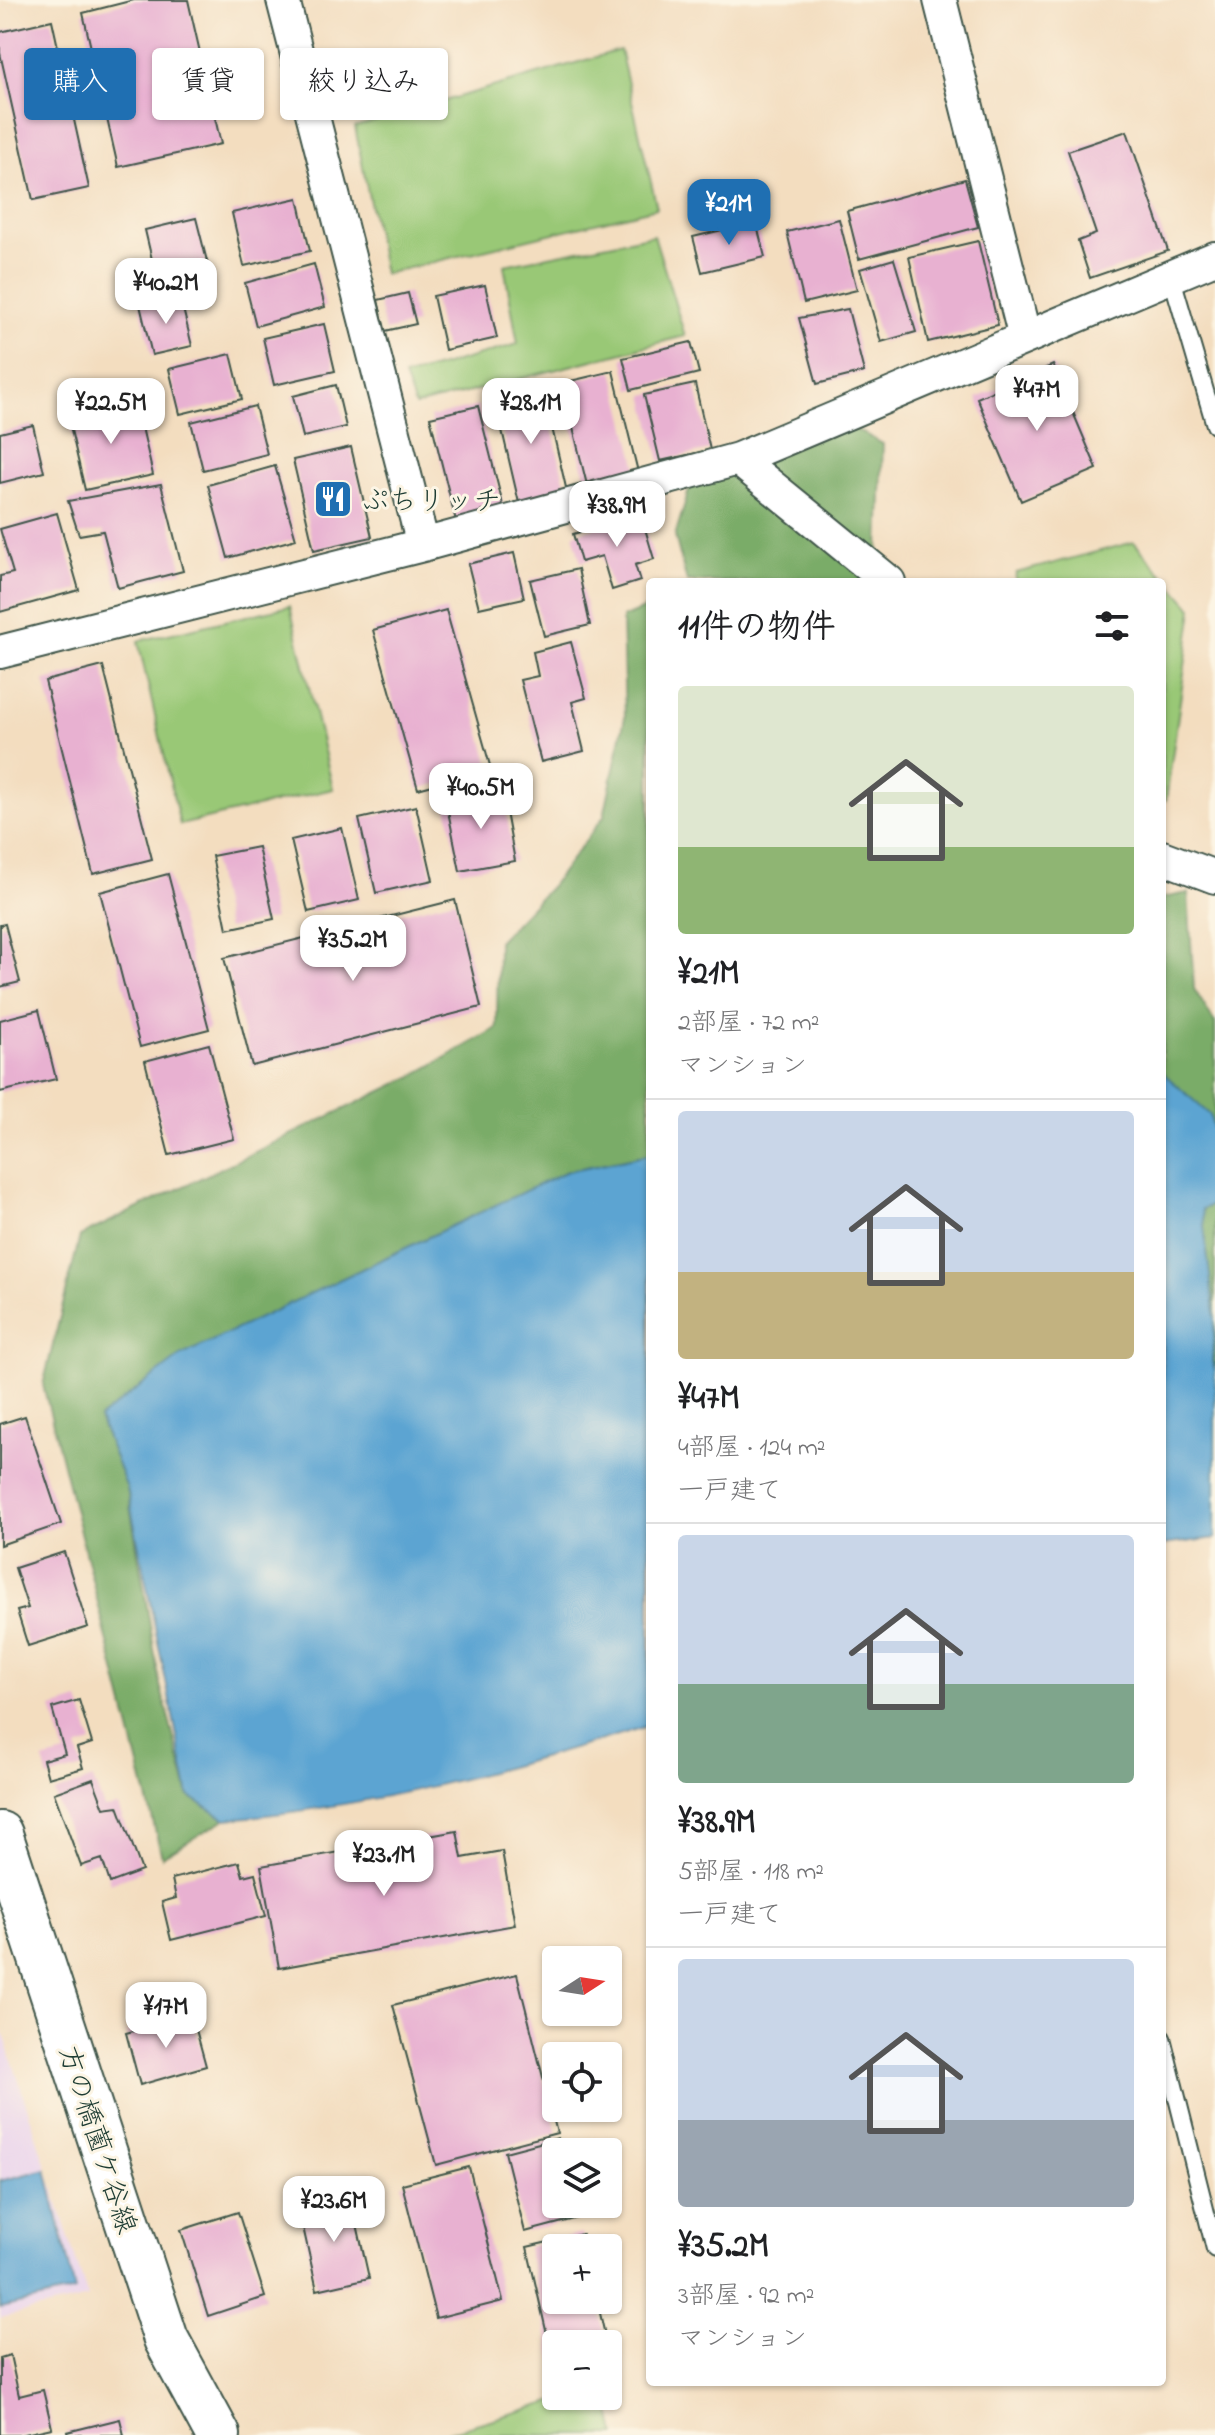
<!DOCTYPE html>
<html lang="ja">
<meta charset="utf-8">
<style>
body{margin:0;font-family:"Indie Flower","Klee One",sans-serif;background:#f2f2f2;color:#202124;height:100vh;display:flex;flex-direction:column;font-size:30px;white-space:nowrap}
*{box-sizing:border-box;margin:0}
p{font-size:26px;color:#757577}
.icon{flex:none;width:44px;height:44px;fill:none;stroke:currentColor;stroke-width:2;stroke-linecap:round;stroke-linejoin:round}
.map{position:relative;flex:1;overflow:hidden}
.sheet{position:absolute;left:646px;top:578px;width:520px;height:1808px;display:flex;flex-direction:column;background:#fff;border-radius:8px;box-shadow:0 2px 6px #0004}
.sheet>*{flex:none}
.guide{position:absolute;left:24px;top:48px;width:502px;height:72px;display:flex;gap:16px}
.needle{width:52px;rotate:78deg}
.controls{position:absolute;left:542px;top:1946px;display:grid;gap:16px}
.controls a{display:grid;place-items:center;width:80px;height:80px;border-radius:8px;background:#fff;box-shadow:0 2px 6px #0004;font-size:40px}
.price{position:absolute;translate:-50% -68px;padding:0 18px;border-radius:16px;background:#fff;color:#222;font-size:26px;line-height:52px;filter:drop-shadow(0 2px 4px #0008)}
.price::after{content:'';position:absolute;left:50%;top:48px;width:24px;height:18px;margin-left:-12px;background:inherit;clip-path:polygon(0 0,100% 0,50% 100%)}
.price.current{background:#1f6fb2;color:#fff}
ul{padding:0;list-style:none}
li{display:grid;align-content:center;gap:16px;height:424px;padding:0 32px}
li+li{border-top:2px solid #e0e0e0}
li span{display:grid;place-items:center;height:248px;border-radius:8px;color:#555}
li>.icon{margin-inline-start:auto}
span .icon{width:144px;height:144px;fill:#fffc;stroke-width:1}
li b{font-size:34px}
h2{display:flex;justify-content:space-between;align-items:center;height:96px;padding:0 32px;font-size:34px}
.tag{padding:0 28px;border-radius:8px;background:#fff;box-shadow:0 2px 6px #0004;font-size:28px;line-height:72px}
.tag.current{background:#1f6fb2;color:#fff}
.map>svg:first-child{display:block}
</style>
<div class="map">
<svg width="1215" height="2435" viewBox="0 0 1215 2435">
<rect width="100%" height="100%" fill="#fcf5e5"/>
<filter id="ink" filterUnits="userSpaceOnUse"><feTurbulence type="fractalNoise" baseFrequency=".0125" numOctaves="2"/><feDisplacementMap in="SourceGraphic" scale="16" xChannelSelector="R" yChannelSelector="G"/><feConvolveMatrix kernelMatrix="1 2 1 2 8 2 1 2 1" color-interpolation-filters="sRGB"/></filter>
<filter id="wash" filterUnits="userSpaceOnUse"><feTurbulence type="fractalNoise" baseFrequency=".006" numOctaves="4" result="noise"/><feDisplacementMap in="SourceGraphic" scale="32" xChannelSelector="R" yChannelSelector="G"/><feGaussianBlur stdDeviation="1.8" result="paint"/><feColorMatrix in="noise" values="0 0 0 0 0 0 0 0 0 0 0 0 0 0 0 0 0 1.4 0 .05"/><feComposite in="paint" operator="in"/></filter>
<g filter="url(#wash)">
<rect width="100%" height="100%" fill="#f3ddbf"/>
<path fill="#e9d2ed" d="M0,2022L88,2298L0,2318Z"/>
<path fill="#99c876" stroke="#5c8255" stroke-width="2" d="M620,50L657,208L384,274L355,127Z
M654,235L685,336L415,406L404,377L518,344L504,265Z
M1134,542L1193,609L1166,800L1162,799V582H1015L1016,573Z
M290,606L333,789L180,825L138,641Z
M573,2396H608L616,2435H438Z"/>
<path fill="#7aac67" stroke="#4c744e" stroke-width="2" d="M848,425L883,444L878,573L881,582H687L675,536L695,470Z
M650,606V1154L567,1171L99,1418L127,1488L160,1685L189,1796L225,1819L162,1857L43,1385L80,1236L411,1077L497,1028L498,941L551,886L604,816L625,717L622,618Z
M1188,893L1194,989L1215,1023V1144L1162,1073V898Z
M1215,1154V1420L1189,1240Z"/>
<path fill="#5ba4d2" stroke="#3d7083" stroke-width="2" d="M1162,1072L1210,1115L1215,1135V1204L1202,1209L1215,1318L1212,1361L1215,1370V1538L1162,1545Z
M650,1154V1725C512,1769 370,1808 225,1819L189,1796L127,1488L99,1418L182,1355L395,1253L567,1171Z
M46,2169L75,2291L0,2308V2181Z"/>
<g id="blocks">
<path fill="#e8b1d1" d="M134,0H188L221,144L118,167L83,13Z
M52,20L89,188L33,200L0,53V32Z
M1127,131L1168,251L1090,278L1078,241L1096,234L1068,151Z
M965,179L978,227L859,259L847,211Z
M298,198L310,251L244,266L232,213Z
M196,218L210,273L158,285L145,230Z
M839,219L857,290L804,303L787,232Z
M756,222L765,257L702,272L693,237Z
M978,241L998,325L928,342L909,257Z
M894,259L916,332L881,342L860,269Z
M314,264L325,307L256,326L245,283Z
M485,285L497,338L445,350L433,296Z
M408,293L416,324L385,331L378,300Z
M180,296L192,346L152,355L140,305Z
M848,309L864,372L817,384L799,318Z
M324,324L335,371L274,385L263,338Z
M691,342L699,373L631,390L623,358Z
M231,354L242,399L180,414L169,369Z
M1053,365L1097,469L1021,501L977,398Z
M613,371L638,472L587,485L562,383Z
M695,384L710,450L660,461L644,395Z
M336,385L346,427L303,437L293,396Z
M543,389L567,492L519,503L495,400Z
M136,401L153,475L85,490L68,417Z
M255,406L267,454L203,470L191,422Z
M478,406L504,509L456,521L430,417Z
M33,425L44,472L0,483V433Z
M351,447L372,537L314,550L293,460Z
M275,466L296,539L228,558L208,485Z
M161,484L183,571L118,588L103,531L79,535L68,501Z
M57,513L79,590L0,612V576L13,573L0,529Z
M641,515L654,559L635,565L640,581L612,590L602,556L581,562L573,534Z
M514,553L524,598L479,608L468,564Z
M578,569L590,625L544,636L530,580Z
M446,610L491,769L418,789L373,630Z
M571,642L586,698L572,702L584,751L541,762L520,680L538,676L533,652Z
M103,666L152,859L93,874L45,681Z
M502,790L515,861L460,871L446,801Z
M416,806L433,880L376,893L359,819Z
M342,828L359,900L308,912L291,840Z
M258,847L274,919L227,929L212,856Z
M168,874L209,1029L140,1047L100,892Z
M455,900L481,1007L252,1066L224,958Z
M5,924L20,982L0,987V925Z
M39,1010L56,1079L0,1092V1020Z
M209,1044L234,1139L169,1155L145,1061Z
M25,1416L61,1524L0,1545V1424Z
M64,1552L88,1627L28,1646L17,1611L28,1608L15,1568Z
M79,1700L92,1743L77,1748L83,1768L48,1778L43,1760L65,1754L52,1708Z
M93,1779L104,1808L118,1806L142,1871L110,1883L102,1859L81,1866L54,1793Z
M457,1831L462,1858L502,1851L515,1925L279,1968L261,1866Z
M239,1862L243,1876L255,1873L266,1916L171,1940L162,1902L176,1898L172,1879Z
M517,1974L557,2133L436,2165L393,2005Z
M192,2015L206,2066L140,2085L126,2033Z
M558,2138L561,2152H556V2204H574L578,2218L525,2232L505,2152Z
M469,2167L503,2301L436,2318L402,2184Z
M351,2197L369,2278L317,2290L299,2209Z
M238,2212L265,2297L208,2316L181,2230Z
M582,2234L585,2248H556V2300H597L607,2344H556L555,2370L527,2247Z
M10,2355L19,2396L43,2390L52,2428L20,2435H0V2358Z
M120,2419L124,2435H68L67,2432Z"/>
</g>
</g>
<g filter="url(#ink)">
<use href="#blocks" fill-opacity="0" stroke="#3f5549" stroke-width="2"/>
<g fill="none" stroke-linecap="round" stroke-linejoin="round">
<g stroke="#3f5549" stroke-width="20">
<path id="lane" d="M1171,275L1215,425
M1162,2038L1215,2249"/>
</g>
<g stroke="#3f5549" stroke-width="36">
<path id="street" d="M283,0L423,545
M940,0L1025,338
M738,459L889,582
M0,652L423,545L738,459L1215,258
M1162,857L1215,877"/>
</g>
<g stroke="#3f5549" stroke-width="48">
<path id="secondary" d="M0,1834L166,2339L218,2435"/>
</g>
<use href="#lane" stroke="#fff" stroke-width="16"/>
<use href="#street" stroke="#fff" stroke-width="32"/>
<use href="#secondary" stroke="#fff" stroke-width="44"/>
</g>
</g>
<defs>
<g id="restaurant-square" transform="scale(2)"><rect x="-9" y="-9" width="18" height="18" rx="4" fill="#1f6fb2" stroke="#fcf5e5"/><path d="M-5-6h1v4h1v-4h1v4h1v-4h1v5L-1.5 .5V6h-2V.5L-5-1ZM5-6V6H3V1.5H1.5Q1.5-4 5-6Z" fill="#fff"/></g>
</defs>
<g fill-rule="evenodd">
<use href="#restaurant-square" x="333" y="499"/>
</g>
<g text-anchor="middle" stroke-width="6" stroke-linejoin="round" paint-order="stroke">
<g font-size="28" fill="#1f3d34" stroke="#fcf5e5" text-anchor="start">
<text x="361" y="509">ぷちリッチ</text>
</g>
<g font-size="28" fill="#1f3d34" stroke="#fcf5e5">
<text transform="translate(99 2139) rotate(72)" y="10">方の橋薗ケ谷線</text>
</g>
</g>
</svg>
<div class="controls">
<a><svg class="needle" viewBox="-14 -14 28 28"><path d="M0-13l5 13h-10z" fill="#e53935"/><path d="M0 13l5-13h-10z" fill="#757577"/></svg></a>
<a><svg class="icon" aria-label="locate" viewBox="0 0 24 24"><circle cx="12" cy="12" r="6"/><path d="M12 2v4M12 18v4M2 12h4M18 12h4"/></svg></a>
<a><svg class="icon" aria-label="layers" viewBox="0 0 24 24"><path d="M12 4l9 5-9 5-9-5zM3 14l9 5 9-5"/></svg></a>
<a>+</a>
<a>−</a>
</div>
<b class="price current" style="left:729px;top:247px">¥21M</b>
<b class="price" style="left:166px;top:326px">¥40.2M</b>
<b class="price" style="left:1037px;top:433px">¥47M</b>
<b class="price" style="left:111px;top:446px">¥22.5M</b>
<b class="price" style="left:531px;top:446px">¥28.1M</b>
<b class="price" style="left:617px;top:549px">¥38.9M</b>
<b class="price" style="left:481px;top:831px">¥40.5M</b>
<b class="price" style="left:353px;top:983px">¥35.2M</b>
<b class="price" style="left:384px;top:1898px">¥23.1M</b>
<b class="price" style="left:166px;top:2050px">¥17M</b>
<b class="price" style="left:334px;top:2244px">¥23.6M</b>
<div class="guide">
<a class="tag current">購入</a>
<a class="tag">賃貸</a>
<a class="tag">絞り込み</a>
</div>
<section class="sheet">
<h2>11件の物件<svg class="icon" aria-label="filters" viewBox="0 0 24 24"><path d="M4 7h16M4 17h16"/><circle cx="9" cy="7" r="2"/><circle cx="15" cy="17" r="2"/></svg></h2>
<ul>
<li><span style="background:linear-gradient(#dfe7d0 65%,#8fb573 0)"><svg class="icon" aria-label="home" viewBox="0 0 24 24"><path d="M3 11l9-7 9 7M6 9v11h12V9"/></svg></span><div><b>¥21M</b><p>2部屋 · 72 m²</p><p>マンション</p></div></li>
<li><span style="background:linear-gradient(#c9d6e8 65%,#c2b280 0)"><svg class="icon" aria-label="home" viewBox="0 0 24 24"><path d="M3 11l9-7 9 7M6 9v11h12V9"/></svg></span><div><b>¥47M</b><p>4部屋 · 124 m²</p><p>一戸建て</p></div></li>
<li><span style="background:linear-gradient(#c9d6e8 60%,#7fa58c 0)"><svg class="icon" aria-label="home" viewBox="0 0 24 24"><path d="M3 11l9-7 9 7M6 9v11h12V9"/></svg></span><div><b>¥38.9M</b><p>5部屋 · 118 m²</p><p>一戸建て</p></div></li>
<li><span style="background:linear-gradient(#c9d6e8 65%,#9aa5b1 0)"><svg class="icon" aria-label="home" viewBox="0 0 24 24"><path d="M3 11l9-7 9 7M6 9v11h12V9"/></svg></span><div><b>¥35.2M</b><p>3部屋 · 92 m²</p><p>マンション</p></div></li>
</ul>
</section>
</div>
